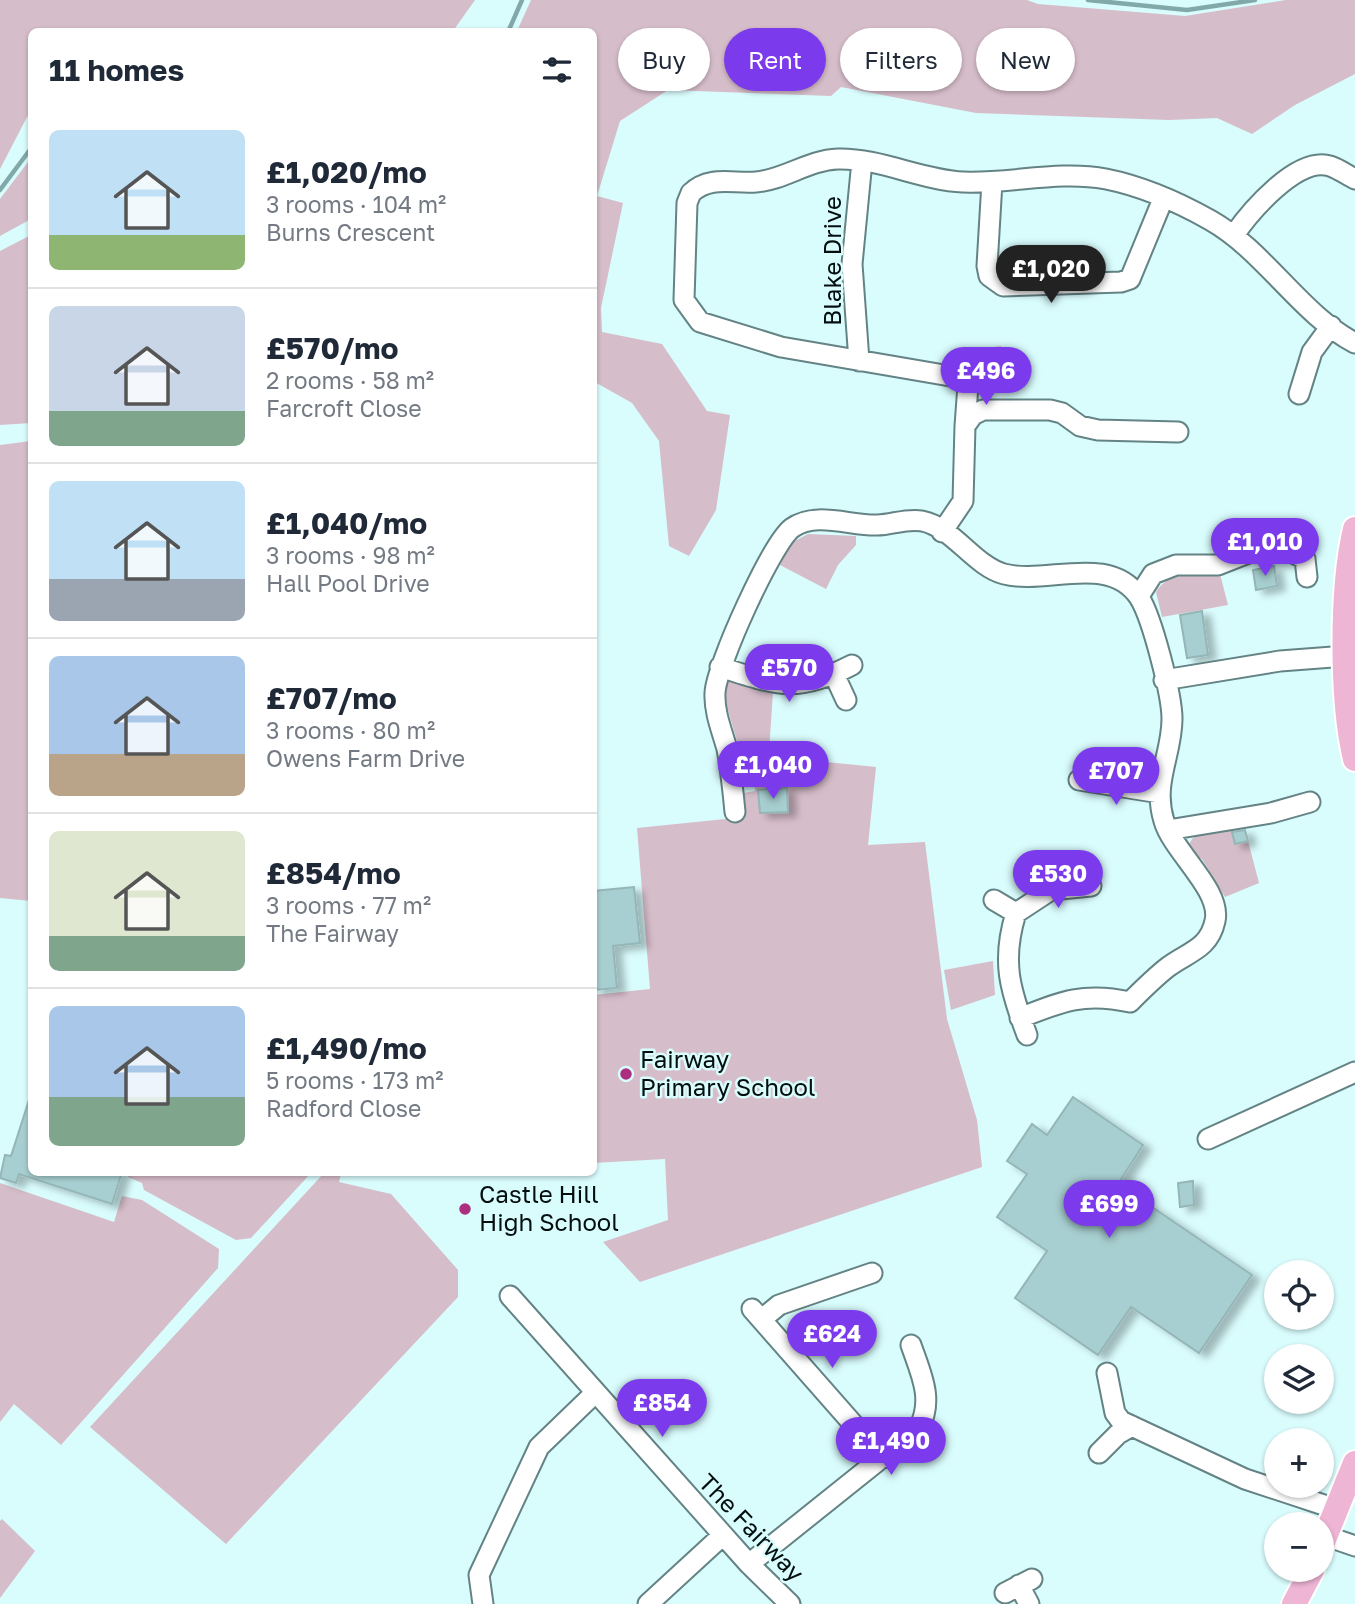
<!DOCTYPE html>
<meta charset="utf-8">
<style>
body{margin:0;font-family:"Golos Text",sans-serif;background:#f6f6f7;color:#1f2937;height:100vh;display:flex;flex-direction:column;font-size:26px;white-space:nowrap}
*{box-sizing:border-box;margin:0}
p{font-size:23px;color:#747a83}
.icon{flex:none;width:38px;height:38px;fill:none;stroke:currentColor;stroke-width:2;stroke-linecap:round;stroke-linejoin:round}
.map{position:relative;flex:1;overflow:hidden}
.drawer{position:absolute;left:28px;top:28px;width:569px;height:1148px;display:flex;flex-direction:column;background:#fff;border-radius:10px;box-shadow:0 2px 5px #0004}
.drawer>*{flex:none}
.guide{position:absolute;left:618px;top:28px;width:632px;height:63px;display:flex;gap:14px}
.tools{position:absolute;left:1264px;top:1260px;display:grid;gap:14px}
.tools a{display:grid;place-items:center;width:70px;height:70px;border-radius:50%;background:#fff;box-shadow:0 2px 5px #0004;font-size:35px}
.price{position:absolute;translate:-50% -60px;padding:0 16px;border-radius:24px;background:#7c3aed;color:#fff;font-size:23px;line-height:46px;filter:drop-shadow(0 2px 4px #0008)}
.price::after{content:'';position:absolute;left:50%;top:42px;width:21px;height:16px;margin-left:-10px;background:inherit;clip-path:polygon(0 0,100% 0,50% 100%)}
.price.selected{background:#222;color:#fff}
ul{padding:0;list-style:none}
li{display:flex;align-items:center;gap:21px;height:175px;padding:0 21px}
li+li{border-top:2px solid #e0e1e3}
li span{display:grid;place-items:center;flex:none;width:196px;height:140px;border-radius:10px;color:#555}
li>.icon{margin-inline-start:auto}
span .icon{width:84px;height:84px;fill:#fffc;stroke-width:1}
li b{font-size:30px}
h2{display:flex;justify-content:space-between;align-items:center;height:84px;padding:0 21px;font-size:30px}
.chip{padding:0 24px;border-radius:32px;background:#fff;box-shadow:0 2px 5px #0004;font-size:24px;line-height:63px}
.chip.selected{background:#7c3aed;color:#fff}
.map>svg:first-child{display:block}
</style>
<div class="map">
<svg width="1355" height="1604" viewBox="0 0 1355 1604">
<defs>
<filter id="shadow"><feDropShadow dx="8" dy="4.5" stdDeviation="3.5" flood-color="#0004"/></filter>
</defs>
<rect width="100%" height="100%" fill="#d9fcfd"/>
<path fill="#d6bdca" d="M0,0H475L453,31L32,32L31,115L27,117L0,169Z
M531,0H1027L1038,4L1185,16L1286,0H1355V74L1295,105L1252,134L1217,118L1169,120L976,113L841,87L831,96L668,90L620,121L597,196L623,203L601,308L602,332L662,344L707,411L730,415L716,510L689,556L669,546L659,441L632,403L593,381V32L517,31Z
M31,158V219L0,236V199Z
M31,235V423L0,425V251Z
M1001,346L1002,377L965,376L964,351Z
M31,441H32L31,901L0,898V445Z
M808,534L856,536V545L838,565L826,589L780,565L791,543Z
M1220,574L1228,605L1162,617L1156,592C1171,569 1195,574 1220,574Z
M733,679L773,692L769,751L739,748L723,693L724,685Z
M738,753L876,767L868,845L925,842L947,1019L977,1120L982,1167L640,1282L603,1242L668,1220L665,1159L593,1163V995L650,989L637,828L745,817L743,793L755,791L754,770L743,767Z
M1230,825L1235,844L1248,841L1259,883L1225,897L1202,859L1196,857L1189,846C1194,828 1214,829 1230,825Z
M993,961L995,995L951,1010L944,970Z
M130,1172H311V1173L251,1238L236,1240L144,1190L142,1183L128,1177Z
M324,1173H341L339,1182L391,1194L458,1270V1297L226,1544L90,1427Z
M0,1183L114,1222L122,1196L142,1200L219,1249L218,1268L61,1445L14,1404L0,1422Z
M2,1519L35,1551L0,1598V1521Z"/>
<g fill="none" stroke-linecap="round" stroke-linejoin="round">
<path stroke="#82a9aa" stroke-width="4.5" d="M1088,0L1187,10L1255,0
M508,32L522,0
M0,190L32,147"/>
</g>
<path fill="#a7ced0" stroke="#95b6b7" stroke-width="2" filter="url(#shadow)" d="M1274,566L1277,586L1256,590L1253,570Z
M1202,611L1208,655L1187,658L1180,615Z
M787,788L788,812L760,813L758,790Z
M1245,830L1248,841L1235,844L1232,832Z
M634,887L640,943L613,946L617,988L593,990V891Z
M1073,1097L1143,1145L1116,1187L1147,1208L1149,1205L1252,1275L1199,1353L1131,1307L1098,1355L1015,1298L1047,1251L997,1217L1027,1174L1007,1161L1032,1124L1047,1135Z
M29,1100H32V1172H122L112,1204L19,1174L16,1183L0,1178L5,1155L11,1156Z
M1193,1181L1194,1205L1180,1207L1178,1183Z"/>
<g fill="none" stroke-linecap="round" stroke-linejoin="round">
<g stroke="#648384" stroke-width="23">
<path id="minor" d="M992,182L987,266L989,276L1003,286L1121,282L1130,279L1163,199
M1234,235C1250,212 1297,156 1330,166C1339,169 1347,175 1355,179
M859,361L852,264L862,161
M950,376L781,347L700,322L684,300L687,203L691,193C710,175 733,184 756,182C784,180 808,160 838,159C880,158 921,180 963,182C1011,184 1058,170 1106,179C1141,186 1178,202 1210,220C1265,251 1300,314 1355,343
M1299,394L1312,352L1331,326
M965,426L968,385
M942,532L963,501L965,426L973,415L983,410H1050L1062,413L1080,426L1098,430L1178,432
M1139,596L1153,574L1176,565H1218L1251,552L1276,549L1293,553L1305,559L1307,577
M720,667C777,685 796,694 852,665
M834,674L846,700
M1164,680L1280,661L1346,656
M1079,780L1160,793
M735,812C733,791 731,770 727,749C722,731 714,712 715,693C716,666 772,543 792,528C815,511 851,526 877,525C892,525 906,518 922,521C953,527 974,566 1004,574C1046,585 1109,553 1139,597C1152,617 1172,695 1172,719C1172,755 1152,783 1164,821C1173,852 1222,890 1215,921C1209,949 1188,952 1168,967C1155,977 1142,990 1130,1002C1085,992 1062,1001 1020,1018
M1168,830L1271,813L1310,802
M994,900L1016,913C1001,961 1010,990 1027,1035
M1016,913L1051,890L1091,886
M1208,1139L1355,1072
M510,1296L749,1564L790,1604
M752,1309L883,1458
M762,1319L779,1305L872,1273
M1107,1373L1115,1413L1121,1421L1245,1479L1336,1509
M1099,1453L1118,1434L1132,1426
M1326,1536L1355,1546
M749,1564L919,1428C934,1399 921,1374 911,1345
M1019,1585L1029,1604
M1005,1593L1032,1579
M483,1604L479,1575L539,1447L594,1394
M648,1604L723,1535"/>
</g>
<g stroke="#fff" stroke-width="28">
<path id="major" d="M1355,529C1341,588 1341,700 1355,759
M1321,1547L1355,1463
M1294,1604L1312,1570"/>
</g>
<use href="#minor" stroke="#fff" stroke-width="19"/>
<use href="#major" stroke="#eeb5d5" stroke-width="24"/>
</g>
<g fill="#ac2f7f" stroke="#d9fcfd" stroke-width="2.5">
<circle cx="626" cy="1074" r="7"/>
<circle cx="465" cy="1209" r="7"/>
</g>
<g text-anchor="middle" stroke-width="5" stroke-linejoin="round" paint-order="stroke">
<g font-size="24" fill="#040e0f" stroke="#d9fcfd">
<text transform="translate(833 261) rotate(-90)" y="8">Blake Drive</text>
<text transform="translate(751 1528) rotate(46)" y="8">The Fairway</text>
</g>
<g font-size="24" fill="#040e0f" stroke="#d9fcfd" text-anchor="start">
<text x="640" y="1068">Fairway<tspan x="640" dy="28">Primary School</tspan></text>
<text x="479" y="1203">Castle Hill<tspan x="479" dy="28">High School</tspan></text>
</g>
</g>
</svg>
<div class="tools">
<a><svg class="icon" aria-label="locate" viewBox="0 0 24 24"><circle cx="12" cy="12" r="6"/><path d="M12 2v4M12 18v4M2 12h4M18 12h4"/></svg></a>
<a><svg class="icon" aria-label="layers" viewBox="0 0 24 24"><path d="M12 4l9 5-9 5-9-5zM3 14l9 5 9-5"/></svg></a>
<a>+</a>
<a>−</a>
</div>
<b class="price selected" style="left:1051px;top:305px">£1,020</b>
<b class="price" style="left:986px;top:407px">£496</b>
<b class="price" style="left:1265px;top:578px">£1,010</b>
<b class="price" style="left:789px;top:704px">£570</b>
<b class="price" style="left:773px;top:801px">£1,040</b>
<b class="price" style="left:1116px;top:807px">£707</b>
<b class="price" style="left:1058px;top:910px">£530</b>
<b class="price" style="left:1109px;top:1240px">£699</b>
<b class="price" style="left:832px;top:1370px">£624</b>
<b class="price" style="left:662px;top:1439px">£854</b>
<b class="price" style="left:891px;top:1477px">£1,490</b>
<div class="guide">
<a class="chip">Buy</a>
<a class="chip selected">Rent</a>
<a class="chip">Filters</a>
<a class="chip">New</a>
</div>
<section class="drawer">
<h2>11 homes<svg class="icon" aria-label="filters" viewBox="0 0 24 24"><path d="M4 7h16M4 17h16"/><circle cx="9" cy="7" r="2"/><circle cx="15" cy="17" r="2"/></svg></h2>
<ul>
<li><span style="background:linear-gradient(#bfe0f5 75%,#8fb573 0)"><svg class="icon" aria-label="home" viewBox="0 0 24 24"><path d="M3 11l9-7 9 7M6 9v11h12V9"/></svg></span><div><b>£1,020/mo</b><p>3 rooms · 104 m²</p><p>Burns Crescent</p></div></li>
<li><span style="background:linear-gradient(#c9d6e8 75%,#7fa58c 0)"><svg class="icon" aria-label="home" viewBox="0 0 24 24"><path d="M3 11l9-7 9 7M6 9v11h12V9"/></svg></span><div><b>£570/mo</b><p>2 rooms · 58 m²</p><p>Farcroft Close</p></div></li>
<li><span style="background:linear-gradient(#bfe0f5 70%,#9aa5b1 0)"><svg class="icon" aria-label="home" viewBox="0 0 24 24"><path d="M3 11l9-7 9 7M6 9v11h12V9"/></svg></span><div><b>£1,040/mo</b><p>3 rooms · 98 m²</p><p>Hall Pool Drive</p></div></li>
<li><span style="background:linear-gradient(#a9c7e8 70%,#b9a48a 0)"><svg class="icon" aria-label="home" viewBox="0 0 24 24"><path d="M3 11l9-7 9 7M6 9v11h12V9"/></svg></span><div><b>£707/mo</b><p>3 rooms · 80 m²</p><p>Owens Farm Drive</p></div></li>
<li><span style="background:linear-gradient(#dfe7d0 75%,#7fa58c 0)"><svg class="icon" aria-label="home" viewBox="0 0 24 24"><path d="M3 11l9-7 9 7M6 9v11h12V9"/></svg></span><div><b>£854/mo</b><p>3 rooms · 77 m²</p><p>The Fairway</p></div></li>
<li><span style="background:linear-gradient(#a9c7e8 65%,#7fa58c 0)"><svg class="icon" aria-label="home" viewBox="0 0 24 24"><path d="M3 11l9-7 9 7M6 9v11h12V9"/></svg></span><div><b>£1,490/mo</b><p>5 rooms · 173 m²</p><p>Radford Close</p></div></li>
</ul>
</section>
</div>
